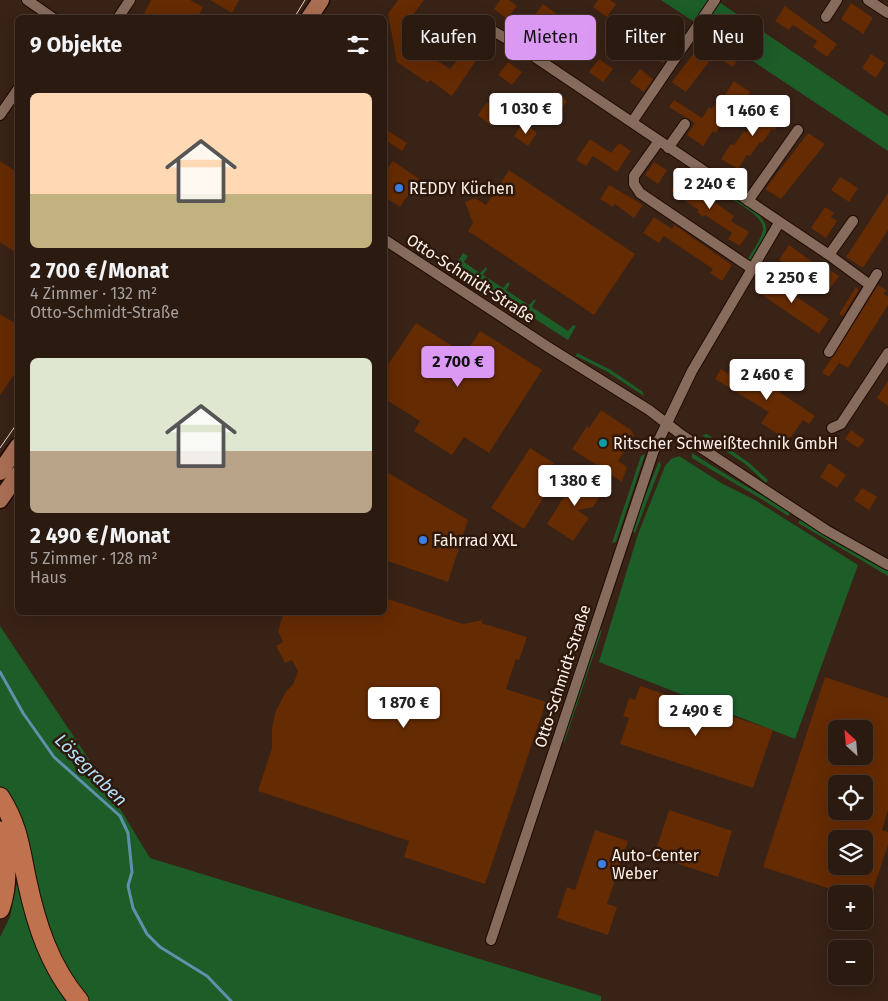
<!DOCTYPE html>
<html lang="de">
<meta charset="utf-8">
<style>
body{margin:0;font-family:"Fira Sans",sans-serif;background:#332319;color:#f1f3f6;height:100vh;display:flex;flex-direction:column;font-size:19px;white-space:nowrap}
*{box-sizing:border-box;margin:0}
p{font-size:16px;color:#a6a19f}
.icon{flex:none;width:28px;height:28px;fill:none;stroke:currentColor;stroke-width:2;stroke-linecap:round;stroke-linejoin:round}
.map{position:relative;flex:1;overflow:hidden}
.panel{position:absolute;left:15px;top:15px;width:372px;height:600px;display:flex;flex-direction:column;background:#2b1a10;border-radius:8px;box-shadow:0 5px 20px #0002,0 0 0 1px #473830}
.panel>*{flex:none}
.top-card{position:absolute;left:402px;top:15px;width:410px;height:45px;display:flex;gap:10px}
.needle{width:32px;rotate:334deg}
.controls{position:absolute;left:828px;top:720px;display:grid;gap:10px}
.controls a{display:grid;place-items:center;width:45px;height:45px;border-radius:8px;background:#2b1a10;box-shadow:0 5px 20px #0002,0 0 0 1px #473830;font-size:25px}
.price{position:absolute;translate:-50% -42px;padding:0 11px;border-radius:5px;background:#fff;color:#222;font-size:16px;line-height:32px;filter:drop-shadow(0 1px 2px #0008)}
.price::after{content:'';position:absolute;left:50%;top:30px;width:15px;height:11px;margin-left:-8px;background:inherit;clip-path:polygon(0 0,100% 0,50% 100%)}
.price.current{background:#dc99f4;color:#111}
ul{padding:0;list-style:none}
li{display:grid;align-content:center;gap:10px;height:265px;padding:0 15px}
li span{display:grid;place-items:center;height:155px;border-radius:8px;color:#555}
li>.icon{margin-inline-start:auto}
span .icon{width:90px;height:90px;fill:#fffc;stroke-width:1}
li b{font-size:21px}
h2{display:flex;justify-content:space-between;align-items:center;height:60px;padding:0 15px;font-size:21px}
.pill{padding:0 18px;border-radius:8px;background:#2b1a10;box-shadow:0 5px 20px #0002,0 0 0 1px #473830;font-size:18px;line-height:45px}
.pill.current{background:#dc99f4;color:#111}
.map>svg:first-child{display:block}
</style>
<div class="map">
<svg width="888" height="1001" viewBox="0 0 888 1001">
<rect width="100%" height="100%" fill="#392216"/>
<path fill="#1c5d28" d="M661,0H716L888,116V151Z
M725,192C738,201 773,215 765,236C762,244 755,252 751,260L748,259C752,251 761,240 763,230C765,216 734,201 723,194Z
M463,253L468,256L464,262L480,273L486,267L487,269L483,275L503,288L508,282L510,284L506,290L529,305L535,299L536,300L532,307L568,331L573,325L576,326L568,340L454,267Z
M577,353L611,370L643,392L644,396L606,371L576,356Z
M707,434L748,462L768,480L766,483L745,464L702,435Z
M692,453C724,474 758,492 790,513L788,516C757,495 724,478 692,458Z
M645,454L616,542L612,543L641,456Z
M679,456L723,484L755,500L858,565L795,739L599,662L638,534L665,466L671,459Z
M659,461L661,465L635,533L631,531Z
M800,520L888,571V576L798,523Z
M0,626L102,779L150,858L601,996V1001H88L52,946L18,817L0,786Z
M598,630H602L564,743L562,740Z
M18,878L68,1001H0V937L10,917Z"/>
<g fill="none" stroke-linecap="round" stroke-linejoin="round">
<path stroke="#5e92ac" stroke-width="3" d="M0,672L23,713L54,757L120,816L128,833L132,872L128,886L133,908L147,934L160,947L207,976L231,1001"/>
</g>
<path fill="#652b03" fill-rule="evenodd" d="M151,0H190L203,7L197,18H142Z
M210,0H239L232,13Z
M398,0H424L409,20L418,48L450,69L465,50L477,59L452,96L430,80L428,83L397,62L388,14Z
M500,0H509L517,6L507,19L494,9Z
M598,0H610L616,4L607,17L593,7Z
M851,3L873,18L863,34L841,19Z
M543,4L557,14L547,27L533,17Z
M785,6L837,44L827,57L813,47L817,41L793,25L789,30L775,21Z
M576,30L589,38L581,50L568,42Z
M658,40L672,50L663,63L649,53Z
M715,41L740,56L733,67L708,51Z
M697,49L711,59L686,92L672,82Z
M871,54L885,63L876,78L862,68Z
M599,59L613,69L603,82L589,72Z
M508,62L522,72L512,85L498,75Z
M640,69L653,79L644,92L630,82Z
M734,81L750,92L740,107L738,105L728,120L725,118L716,133L713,131L703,146L687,135L695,123L669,107L674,100L702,118L709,107L712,109L721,94L724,96Z
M554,91L567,101L558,114L544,104Z
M487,102L501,113L491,126L478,115Z
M768,105L785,116L775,130L772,129L762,143L760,142L750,156L747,155L738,169L721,159L731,144L734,145L744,131L746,133L756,118L758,119Z
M523,123L537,133L528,146L514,136Z
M385,129L407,143L402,151L385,140Z
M808,133L825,144L781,199L765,189Z
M590,139L611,153L619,143L631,151L617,172L593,156L586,166L576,160Z
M0,161L18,173V254L0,242Z
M393,161L419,179L400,207L385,197V172Z
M654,162L667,170L658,184L645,175Z
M509,170L635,254L594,315L468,231L473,223L465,202L475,198L486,205Z
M840,177L858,188L849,202L831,190Z
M680,178L734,216L731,221L749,232L740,246L728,239L732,233L705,215L703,217L697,212L699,210L671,191Z
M609,185L643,205L634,218L615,204L613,207L600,199Z
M888,193V230L863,268L846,257Z
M825,207L834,213L831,217L837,221L826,238L811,228Z
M654,217L672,229L674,225L679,228L732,265L722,281L710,273L713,269L664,236L659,243L643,233Z
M789,245L822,269L824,266L839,276L828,291L814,281L816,278L795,265L792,268L779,260Z
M763,274L829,319L819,334L761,294L763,290L756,285Z
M878,285L886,290L884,294L888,297V305L848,368L839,363L829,377L822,373Z
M856,287L859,290L843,316L839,314Z
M0,314L18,325V369L0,395Z
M416,323L465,354L480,331L542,370L489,453L464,437L452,455L414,431L420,421L385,399V369Z
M735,362L815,416L809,424L803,420L788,441L761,423L769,412L715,379L721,369L728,374Z
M888,381V406L877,398Z
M601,410L631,430L634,436L618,461L627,467L622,482L572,449L587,426L589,428Z
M851,430L865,440L858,448L845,439Z
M530,448L554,463L542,482L550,487L524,529L491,508Z
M829,463L846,475L837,488L820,477Z
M385,471L468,520L448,582L385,560Z
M595,474L600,496L593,507L577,510L589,518L573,541L547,524L575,479Z
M862,488L877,497L869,510L854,500Z
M385,598L463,624L483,620L481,623L527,637L519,660L516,659L506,689L546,702L485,884L404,857L409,841L258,791L272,748V729L275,713L285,693L294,683L298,671L292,660L285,663L276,646L283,642L278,631L284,612H385Z
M825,677L888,698V810L882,830L888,832V845L865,914H864V894H846L763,867ZM836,729H864V756H836ZM836,784H864V811H836ZM836,839H864V866H836Z
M640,686L773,730L753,788L620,744L629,718L623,716L629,698L635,700Z
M669,810L732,831L718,877L654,856Z
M595,830L628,841L607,904L617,907L608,935L557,918L567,887L575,890Z"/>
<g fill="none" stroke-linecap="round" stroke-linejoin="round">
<g stroke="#1f0b02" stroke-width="12">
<path id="street" d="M27,0L53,18
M868,0L888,13
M826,17L837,0
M118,18L130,0
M476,21L514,43L829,255L870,285
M0,115L18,89
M632,122L715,0
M659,141L634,176V184L640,193L751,268
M668,148L685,124
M748,201L798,130
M385,240L548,347L649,410L683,436L826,530L888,565
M829,255L853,221
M829,352L877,274
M832,428L841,424L888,353
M491,940L654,450L692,371L779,223"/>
</g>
<g stroke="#1f0b02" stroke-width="19">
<path id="primary" d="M309,18L321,0
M0,472L18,446
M0,500L18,474"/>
</g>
<g stroke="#1f0b02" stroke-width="21">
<path id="highway" d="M0,797C19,827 20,849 27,881C36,924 50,967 79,1001
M0,831C7,857 9,883 0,909"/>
</g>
<use href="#street" stroke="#876b5d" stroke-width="10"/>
<use href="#primary" stroke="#a96f55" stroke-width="16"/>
<use href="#highway" stroke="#c0724f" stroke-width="19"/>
<path stroke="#e9dbd4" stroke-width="1" d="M294,18L305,0
M0,448L18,422"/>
</g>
<g fill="#3f7fe0" stroke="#2e180c" stroke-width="2">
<circle cx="399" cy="188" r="5"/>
<circle cx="423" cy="540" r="5"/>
<circle cx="602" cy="864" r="5"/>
</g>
<circle fill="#0f9aa8" stroke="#2e180c" stroke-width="2" cx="603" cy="443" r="5"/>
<g text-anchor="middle" stroke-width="5" stroke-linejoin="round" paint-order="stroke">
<g font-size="16" fill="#fdf0ea" stroke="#2e180c" text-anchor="start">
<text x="409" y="194">REDDY Küchen</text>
<text x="613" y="449">Ritscher Schweißtechnik GmbH</text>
<text x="433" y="546">Fahrrad XXL</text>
<text x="612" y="861">Auto-Center<tspan x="612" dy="18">Weber</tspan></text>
</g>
<g font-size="16" fill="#fdf0ea" stroke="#2e180c">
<text transform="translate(471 278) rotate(33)" y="6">Otto-Schmidt-Straße</text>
<text transform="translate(562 676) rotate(-72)" y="6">Otto-Schmidt-Straße</text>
</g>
<g font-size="18" font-style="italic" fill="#b2dffa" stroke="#2e180c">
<text transform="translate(91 770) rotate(45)" y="6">Lösegraben</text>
</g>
</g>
</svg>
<div class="controls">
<a><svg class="needle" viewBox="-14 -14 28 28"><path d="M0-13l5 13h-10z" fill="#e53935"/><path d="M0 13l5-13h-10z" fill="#a6a19f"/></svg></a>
<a><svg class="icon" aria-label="locate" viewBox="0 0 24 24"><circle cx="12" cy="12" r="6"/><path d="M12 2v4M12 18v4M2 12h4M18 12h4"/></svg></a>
<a><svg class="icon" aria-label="layers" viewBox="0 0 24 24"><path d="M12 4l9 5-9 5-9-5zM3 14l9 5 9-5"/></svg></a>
<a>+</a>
<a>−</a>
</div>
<b class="price" style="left:526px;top:135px">1 030 €</b>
<b class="price" style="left:753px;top:137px">1 460 €</b>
<b class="price" style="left:710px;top:210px">2 240 €</b>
<b class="price" style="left:792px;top:304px">2 250 €</b>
<b class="price current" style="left:458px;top:388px">2 700 €</b>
<b class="price" style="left:767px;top:401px">2 460 €</b>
<b class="price" style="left:575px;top:507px">1 380 €</b>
<b class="price" style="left:404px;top:729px">1 870 €</b>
<b class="price" style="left:696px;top:737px">2 490 €</b>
<div class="top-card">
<a class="pill">Kaufen</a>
<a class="pill current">Mieten</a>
<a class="pill">Filter</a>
<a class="pill">Neu</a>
</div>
<section class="panel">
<h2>9 Objekte<svg class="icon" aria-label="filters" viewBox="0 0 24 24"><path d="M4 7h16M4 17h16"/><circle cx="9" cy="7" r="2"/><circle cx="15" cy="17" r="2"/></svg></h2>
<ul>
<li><span style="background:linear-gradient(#ffd9b3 65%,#c2b280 0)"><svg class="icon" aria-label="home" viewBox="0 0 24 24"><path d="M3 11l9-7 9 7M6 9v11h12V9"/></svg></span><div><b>2 700 €/Monat</b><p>4 Zimmer · 132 m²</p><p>Otto-Schmidt-Straße</p></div></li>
<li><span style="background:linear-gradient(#dfe7d0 60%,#b9a48a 0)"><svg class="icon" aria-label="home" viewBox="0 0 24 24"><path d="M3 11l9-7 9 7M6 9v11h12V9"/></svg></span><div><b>2 490 €/Monat</b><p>5 Zimmer · 128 m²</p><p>Haus</p></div></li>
</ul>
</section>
</div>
